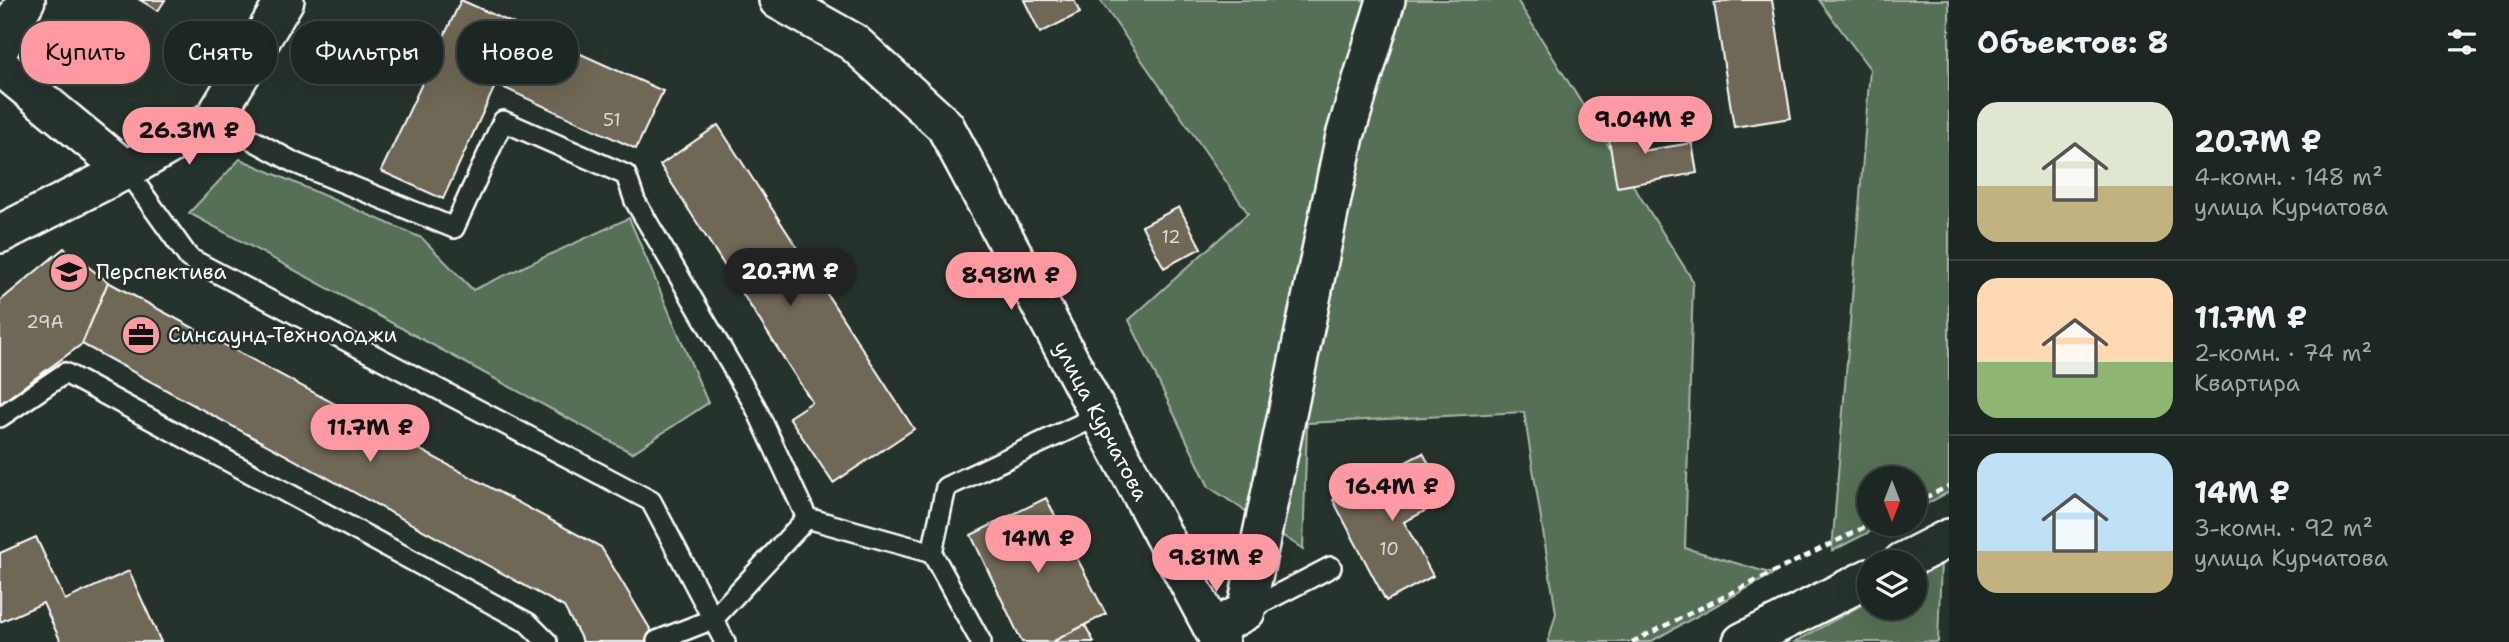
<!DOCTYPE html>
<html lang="ru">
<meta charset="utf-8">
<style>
body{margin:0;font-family:"Shantell Sans",sans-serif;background:#29322f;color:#f1f3f6;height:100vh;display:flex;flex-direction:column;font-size:26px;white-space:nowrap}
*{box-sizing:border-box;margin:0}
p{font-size:23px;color:#a0a5a5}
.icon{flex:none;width:38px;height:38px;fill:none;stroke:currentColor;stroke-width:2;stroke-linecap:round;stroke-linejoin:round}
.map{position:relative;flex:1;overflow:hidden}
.details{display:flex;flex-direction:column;background:#1c2622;width:560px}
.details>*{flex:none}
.banner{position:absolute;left:21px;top:21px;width:665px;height:63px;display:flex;gap:14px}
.needle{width:46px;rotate:180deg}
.tools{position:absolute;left:1857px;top:466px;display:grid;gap:14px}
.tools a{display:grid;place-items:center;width:70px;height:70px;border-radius:50%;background:#1c2622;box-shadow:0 7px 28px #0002,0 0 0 2px #3a4340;font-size:35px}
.price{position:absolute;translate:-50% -60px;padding:0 16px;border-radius:24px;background:#ff9aa2;color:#111;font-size:23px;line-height:46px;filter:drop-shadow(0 2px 4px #0008)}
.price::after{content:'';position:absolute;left:50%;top:42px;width:21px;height:16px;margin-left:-10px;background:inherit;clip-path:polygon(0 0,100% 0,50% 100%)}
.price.current{background:#222;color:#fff}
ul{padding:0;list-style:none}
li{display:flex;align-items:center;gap:21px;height:175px;padding:0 28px}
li+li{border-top:2px solid #3a4340}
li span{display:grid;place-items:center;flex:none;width:196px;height:140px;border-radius:21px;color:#555}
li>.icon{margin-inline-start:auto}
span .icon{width:84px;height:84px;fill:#fffc;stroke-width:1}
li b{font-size:30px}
h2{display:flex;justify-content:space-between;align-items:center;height:84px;padding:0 28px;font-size:30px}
.pill{padding:0 24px;border-radius:28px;background:#1c2622;box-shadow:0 7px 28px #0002,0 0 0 2px #3a4340;font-size:24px;line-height:63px}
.pill.current{background:#ff9aa2;color:#111}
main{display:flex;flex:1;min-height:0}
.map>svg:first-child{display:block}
</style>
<main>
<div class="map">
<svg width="1949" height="642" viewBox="0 0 1949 642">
<rect width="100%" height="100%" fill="#26332d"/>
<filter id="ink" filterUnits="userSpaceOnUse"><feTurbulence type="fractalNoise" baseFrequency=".0143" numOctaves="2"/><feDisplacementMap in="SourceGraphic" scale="14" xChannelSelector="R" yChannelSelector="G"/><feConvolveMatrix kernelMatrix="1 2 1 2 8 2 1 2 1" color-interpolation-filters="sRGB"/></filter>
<g filter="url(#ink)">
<path fill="#546f56" stroke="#aab7aa" stroke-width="2" d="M1100,0H1517L1693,281L1685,548L1773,574L1650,642H1548L1556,613L1524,412L1307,423L1303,549L1209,487L1129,320L1248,213Z
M1819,0H1949V492L1915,510L1914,478H1869V523H1887L1832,551L1870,69Z
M240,159L422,238L473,290L629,218L708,403L632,453L189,213Z
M1941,561L1938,642H1795L1869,601V607H1914L1915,576Z"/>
<path fill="#6f6757" stroke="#fff" stroke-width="2" d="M140,0H165L158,11Z
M461,0L663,91L636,149L496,84L443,199L381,171Z
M1024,0H1074L1080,13L1040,33Z
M1732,0H1772L1791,118L1734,127L1714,3Z
M1636,117L1642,151L1692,143L1697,173L1617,187L1606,122Z
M718,125L914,429L833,483L789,417L812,402L660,165Z
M1179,207L1201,248L1164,268L1142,226Z
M64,248L108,282L82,344L0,404V301Z
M108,282L601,547L658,642H583L564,607L82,344Z
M1423,453L1448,499L1404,522L1433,576L1386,601L1333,500Z
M1046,498L1106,614L1052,642H1022L971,535Z
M36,537L65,600L129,571L161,642H61L43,603L0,622V553Z
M1085,625L1094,642H1052Z"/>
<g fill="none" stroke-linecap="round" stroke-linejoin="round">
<g stroke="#fff" stroke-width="24">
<path id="service" d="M214,119L295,163L454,228L503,121L626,175L635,201L755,406L807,518L713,619L657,641
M126,170L189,258L651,501L725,642
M0,417L65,373L528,623L547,642
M807,518L932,553L981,642
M932,553L946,487L1098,416
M1246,611L1331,567"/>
</g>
<g stroke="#fff" stroke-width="42">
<path id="minor" d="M778,0L853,42L945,126L1220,642
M0,48L26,0
M0,66L126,170
M0,234L126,170L214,119L285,0
M1902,562L1949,538
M1213,629L1246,611L1345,136L1386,0
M1742,642L1869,578"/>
</g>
<path stroke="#fff" stroke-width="4.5" stroke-dasharray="7 5" stroke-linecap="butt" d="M1914,503L1949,486
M1632,642L1873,523"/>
<use href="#service" stroke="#26332d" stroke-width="19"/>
<use href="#minor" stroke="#26332d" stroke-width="37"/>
</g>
</g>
<defs>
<g id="school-disc" transform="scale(2.0125)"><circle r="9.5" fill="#ff9aa2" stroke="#26332d"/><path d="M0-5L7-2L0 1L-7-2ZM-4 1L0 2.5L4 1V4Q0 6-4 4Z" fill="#111"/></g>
<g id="office-disc" transform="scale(2.0125)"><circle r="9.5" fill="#ff9aa2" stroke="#26332d"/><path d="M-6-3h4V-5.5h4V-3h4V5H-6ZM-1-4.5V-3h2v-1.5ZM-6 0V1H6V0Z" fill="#111"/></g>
</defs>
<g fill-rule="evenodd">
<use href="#school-disc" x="69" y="272"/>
<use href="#office-disc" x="141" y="335"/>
</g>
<g text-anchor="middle" stroke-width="5" stroke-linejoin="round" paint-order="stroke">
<g font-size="18" fill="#dbd9d5">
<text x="612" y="126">51</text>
<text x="1171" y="243">12</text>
<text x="45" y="328">29А</text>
<text x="1389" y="555">10</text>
</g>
<g font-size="21" fill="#fff" stroke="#26332d" text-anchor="start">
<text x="96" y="279">Перспектива</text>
<text x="168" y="342">Синсаунд-Технолоджи</text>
</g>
<g font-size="21" fill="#fff" stroke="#26332d">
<text transform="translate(1101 421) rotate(62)" y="7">улица Курчатова</text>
</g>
</g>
</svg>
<div class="tools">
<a><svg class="needle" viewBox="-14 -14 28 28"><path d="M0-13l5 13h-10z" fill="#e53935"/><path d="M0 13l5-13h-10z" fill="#a0a5a5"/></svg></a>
<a><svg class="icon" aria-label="layers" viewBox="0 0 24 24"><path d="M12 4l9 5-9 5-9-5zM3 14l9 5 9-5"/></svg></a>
</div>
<b class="price" style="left:1645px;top:156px">9.04M ₽</b>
<b class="price" style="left:189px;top:167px">26.3M ₽</b>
<b class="price current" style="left:790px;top:308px">20.7M ₽</b>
<b class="price" style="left:1011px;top:312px">8.98M ₽</b>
<b class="price" style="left:370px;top:464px">11.7M ₽</b>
<b class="price" style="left:1392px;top:523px">16.4M ₽</b>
<b class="price" style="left:1038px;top:575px">14M ₽</b>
<b class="price" style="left:1216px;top:594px">9.81M ₽</b>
<div class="banner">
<a class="pill current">Купить</a>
<a class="pill">Снять</a>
<a class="pill">Фильтры</a>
<a class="pill">Новое</a>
</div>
</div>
<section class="details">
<h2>Объектов: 8<svg class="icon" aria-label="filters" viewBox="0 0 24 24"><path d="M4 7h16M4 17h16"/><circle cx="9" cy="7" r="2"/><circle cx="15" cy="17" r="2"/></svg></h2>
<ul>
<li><span style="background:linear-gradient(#dfe7d0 60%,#c2b280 0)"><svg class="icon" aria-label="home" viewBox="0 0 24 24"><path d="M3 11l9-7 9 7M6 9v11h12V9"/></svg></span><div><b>20.7M ₽</b><p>4-комн. · 148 m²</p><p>улица Курчатова</p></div></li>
<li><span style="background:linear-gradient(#ffd9b3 60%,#8fb573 0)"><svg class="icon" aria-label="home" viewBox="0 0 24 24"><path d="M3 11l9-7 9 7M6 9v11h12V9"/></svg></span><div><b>11.7M ₽</b><p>2-комн. · 74 m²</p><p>Квартира</p></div></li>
<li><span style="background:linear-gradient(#bfe0f5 70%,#c2b280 0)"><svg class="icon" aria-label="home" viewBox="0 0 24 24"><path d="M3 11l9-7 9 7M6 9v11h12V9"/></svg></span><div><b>14M ₽</b><p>3-комн. · 92 m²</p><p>улица Курчатова</p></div></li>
</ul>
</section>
</main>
